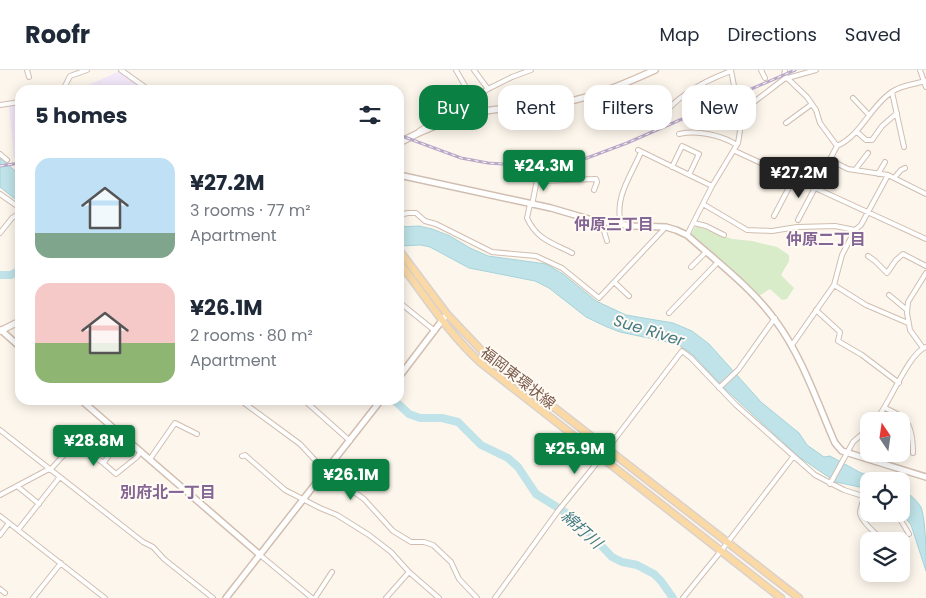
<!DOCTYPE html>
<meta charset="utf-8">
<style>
body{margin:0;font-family:Poppins,"Noto Sans JP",sans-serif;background:#f2f2f3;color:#1f2937;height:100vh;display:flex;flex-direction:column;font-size:19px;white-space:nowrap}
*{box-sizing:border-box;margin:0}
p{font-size:16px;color:#747a83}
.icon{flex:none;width:28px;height:28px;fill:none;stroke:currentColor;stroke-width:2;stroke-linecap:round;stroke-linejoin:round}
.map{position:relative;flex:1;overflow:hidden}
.sheet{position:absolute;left:15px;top:15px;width:389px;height:320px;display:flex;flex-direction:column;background:#fff;border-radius:15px;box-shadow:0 2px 12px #0003}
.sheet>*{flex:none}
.guide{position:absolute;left:419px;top:15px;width:431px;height:45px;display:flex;gap:10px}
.needle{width:32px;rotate:347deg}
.controls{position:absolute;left:860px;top:342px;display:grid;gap:10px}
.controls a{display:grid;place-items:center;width:50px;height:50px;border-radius:10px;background:#fff;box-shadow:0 2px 12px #0003;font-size:25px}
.price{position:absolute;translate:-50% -42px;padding:0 11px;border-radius:5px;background:#0b8043;color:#fff;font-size:16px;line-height:32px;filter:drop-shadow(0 1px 2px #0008)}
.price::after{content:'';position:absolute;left:50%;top:30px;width:15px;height:11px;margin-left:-8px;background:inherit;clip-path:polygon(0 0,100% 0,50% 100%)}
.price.selected{background:#222;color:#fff}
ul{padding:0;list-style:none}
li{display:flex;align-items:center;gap:15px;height:125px;padding:0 20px}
li span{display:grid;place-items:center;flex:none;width:140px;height:100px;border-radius:15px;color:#555}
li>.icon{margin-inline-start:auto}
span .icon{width:60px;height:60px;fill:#fffc;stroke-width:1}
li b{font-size:21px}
h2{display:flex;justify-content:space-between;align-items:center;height:60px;padding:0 20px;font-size:21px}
.tag{padding:0 18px;border-radius:15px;background:#fff;box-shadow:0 2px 12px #0003;font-size:18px;line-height:45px}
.tag.selected{background:#0b8043;color:#fff}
header{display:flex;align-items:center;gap:30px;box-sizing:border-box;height:70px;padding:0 25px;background:#fff;border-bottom:1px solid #e0e1e3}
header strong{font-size:24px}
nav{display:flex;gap:28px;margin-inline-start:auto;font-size:18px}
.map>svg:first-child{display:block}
</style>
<header>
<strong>Roofr</strong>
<nav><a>Map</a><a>Directions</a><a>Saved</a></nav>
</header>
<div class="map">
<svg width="926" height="528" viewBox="0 0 926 528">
<rect width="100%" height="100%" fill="#fdf6ec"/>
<path fill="#f3e8fa" d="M120,1L145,20H77Z
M20,35V87L14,88L9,36Z"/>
<path fill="#d8ecc9" d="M696,156L732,169L752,171L777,177L789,185V191L781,205L794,218L787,229L782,230L770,219L759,226L733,201L691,164Z"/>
<path fill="#bfe3e8" stroke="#a5d3da" d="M0,88L20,105V133L0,117Z
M419,156L432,159L450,166L470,178L488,186L546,194L563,204L596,231L626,245L673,253L692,261L709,274L761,332L799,363L807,375L824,387L830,386L861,403L890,411H869V419L836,412L799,387L723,317L692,284L677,274L620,262L607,257L586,247L549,218L535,211L469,198L430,177L421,175L399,176V157Z
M901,418C909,424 916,429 921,437C926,451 926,484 926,501L911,455L901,442Z"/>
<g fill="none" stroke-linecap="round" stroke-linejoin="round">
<path stroke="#bfe3e8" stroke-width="8" d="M0,205H11L20,200
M394,330L409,344L420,348H442L458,352L481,375L508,388L518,397L536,424L576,449L612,487L622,492L637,495L654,504L661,511L673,528"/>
<g stroke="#d1beb0" stroke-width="6">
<path id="minor" d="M27,0L29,7
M121,0L149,20
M456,0L472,28
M474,0L488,19
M761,0L765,8
M785,0L784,5L807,27L816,40L820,53L837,76L798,150
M920,0L926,17
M63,20L70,6L87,0
M892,22L904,77
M853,28L869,45
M0,35L20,32
M738,37L754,32L784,9L816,0
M649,39L660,49C677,25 704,11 731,1
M786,53L812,34
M419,61L488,19L512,7L531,0
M857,62L866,70H872L882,56L897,43
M679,64C698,60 721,65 737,75
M837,76C860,66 869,39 889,24C898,16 914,14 926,11
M638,80L712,116
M735,81L926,169
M0,84L7,90
M830,90L848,99L888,105L926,124
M805,93L825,101
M672,97L682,76L699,84L689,105
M855,100L868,83
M878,104L885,92
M894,108L901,100L905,98
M537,111L596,109L597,112L594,120
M0,124L20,138
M530,134L527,148C537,170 553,173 572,183
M703,134L747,160L772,161L797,157L835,156L855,160
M532,135L538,105
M399,145L408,143H416L425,151L436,154L492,182L536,186L562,198L599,228L663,160L664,157
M774,146L794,108
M601,151L607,171
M694,153L706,156L724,165
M621,154C614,127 631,106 641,82
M0,163L12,148L20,143
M687,165L712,116L738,73L740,61L738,37L731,0
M868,186L875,191L887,203L896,190L903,184L926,196
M691,197L706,182
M614,212L629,226
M834,215L866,235L908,253
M889,225L907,240
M399,232L435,261
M816,240L840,262L838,271L862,285L899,313
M669,243L718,192
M792,275L834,215L842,185L855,160L861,155L888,105
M923,278L910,260L907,243L908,232L926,203
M719,318L738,300L775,248
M240,330L300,374L326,402L364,429L393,461L411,472H424L433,475L451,492L459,509L477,528
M304,330L350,371
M885,338C889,340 899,344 903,348C912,355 913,372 913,383
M875,351C889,336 908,283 926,277
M0,360L143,472L153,477L164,489L213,528
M242,386L245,385L285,420L320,438L337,445L369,465L391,482L409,502L439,528
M150,389L175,353L197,364
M102,392L116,404L137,387L141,381
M50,400L75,373L102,392L105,391L110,384L127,370
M830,414L853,372L869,358
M17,416L39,434
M0,425L49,399
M864,427C863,432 860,438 860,443C861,451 876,464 882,469L889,468L892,471
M897,444L909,464
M0,446L105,528
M18,460L59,408
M0,465L9,453
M260,485L312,528
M0,519L5,523
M33,528L61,493
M315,528L332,502
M386,528L409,502
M495,528L558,441L592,399L682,281L691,288L736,335L815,405L844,420L869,428
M683,528L721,481L793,387"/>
</g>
<g stroke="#d1beb0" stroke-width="8">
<path id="tertiary" d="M399,105L551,138L592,150L633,156L666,157L676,160L687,165C716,191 752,218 775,250C802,286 817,332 835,373L842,381L926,407
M1,260L20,277
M399,307L447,244
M81,330L260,485
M226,528L381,330"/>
</g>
<g stroke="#d6c0b0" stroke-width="8">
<path id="secondary" d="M399,73C426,58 454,47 485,41C510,37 536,38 561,33C594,27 624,14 655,0
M0,261L20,251"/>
</g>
<g stroke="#dad1cd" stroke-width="9">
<path id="primary" d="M399,180L447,244L483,282L799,528
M399,192C425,226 449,264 481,293L781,528"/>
</g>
<use href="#minor" stroke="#fff" stroke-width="4"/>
<use href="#tertiary" stroke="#fff" stroke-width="5"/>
<use href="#secondary" stroke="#fff" stroke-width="5.5"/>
<use href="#primary" stroke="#fbd9a5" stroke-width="6"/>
<g stroke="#b9a8c9" stroke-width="3">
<path id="rail" d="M399,65L461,88L488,93L519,95L563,92L587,88L627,73L795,0
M0,96L20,93"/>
</g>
<use href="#rail" stroke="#fffaf3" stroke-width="1" stroke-dasharray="4" stroke-linecap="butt"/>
</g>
<g text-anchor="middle" stroke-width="4" stroke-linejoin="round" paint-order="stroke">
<g font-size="15" fill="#7a5c4d" stroke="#fffaf3">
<text transform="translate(518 308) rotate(38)" y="5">福岡東環状線</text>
</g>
<g font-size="16" font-weight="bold" fill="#846695" stroke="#fffaf3">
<text x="614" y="160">仲原三丁目</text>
<text x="826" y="175">仲原二丁目</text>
<text x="168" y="428">別府北一丁目</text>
</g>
<g font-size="16" font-style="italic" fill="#437c86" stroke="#fffaf3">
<text transform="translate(649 260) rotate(17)" y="6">Sue River</text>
<text transform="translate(582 459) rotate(42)" y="6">綿打川</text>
</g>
</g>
</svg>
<div class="controls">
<a><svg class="needle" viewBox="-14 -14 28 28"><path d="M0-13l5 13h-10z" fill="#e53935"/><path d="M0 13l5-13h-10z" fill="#747a83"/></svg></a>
<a><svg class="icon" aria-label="locate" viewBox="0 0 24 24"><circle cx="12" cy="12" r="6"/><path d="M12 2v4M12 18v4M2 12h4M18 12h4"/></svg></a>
<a><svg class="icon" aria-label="layers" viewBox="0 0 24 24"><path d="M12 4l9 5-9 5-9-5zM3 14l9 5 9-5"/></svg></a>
</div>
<b class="price" style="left:544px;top:122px">¥24.3M</b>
<b class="price selected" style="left:799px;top:129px">¥27.2M</b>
<b class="price" style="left:94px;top:397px">¥28.8M</b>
<b class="price" style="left:575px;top:405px">¥25.9M</b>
<b class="price" style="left:351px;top:431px">¥26.1M</b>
<div class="guide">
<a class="tag selected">Buy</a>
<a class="tag">Rent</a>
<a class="tag">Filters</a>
<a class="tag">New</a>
</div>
<section class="sheet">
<h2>5 homes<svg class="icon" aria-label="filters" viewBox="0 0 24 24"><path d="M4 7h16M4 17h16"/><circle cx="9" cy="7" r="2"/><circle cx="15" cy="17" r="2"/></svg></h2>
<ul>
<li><span style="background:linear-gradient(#bfe0f5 75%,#7fa58c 0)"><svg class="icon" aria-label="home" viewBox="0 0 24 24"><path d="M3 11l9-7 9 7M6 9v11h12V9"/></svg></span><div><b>¥27.2M</b><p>3 rooms · 77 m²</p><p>Apartment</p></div></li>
<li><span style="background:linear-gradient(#f6c9c9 60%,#8fb573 0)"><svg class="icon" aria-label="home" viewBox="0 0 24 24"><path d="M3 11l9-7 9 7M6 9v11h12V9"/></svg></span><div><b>¥26.1M</b><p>2 rooms · 80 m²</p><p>Apartment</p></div></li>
</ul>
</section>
</div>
